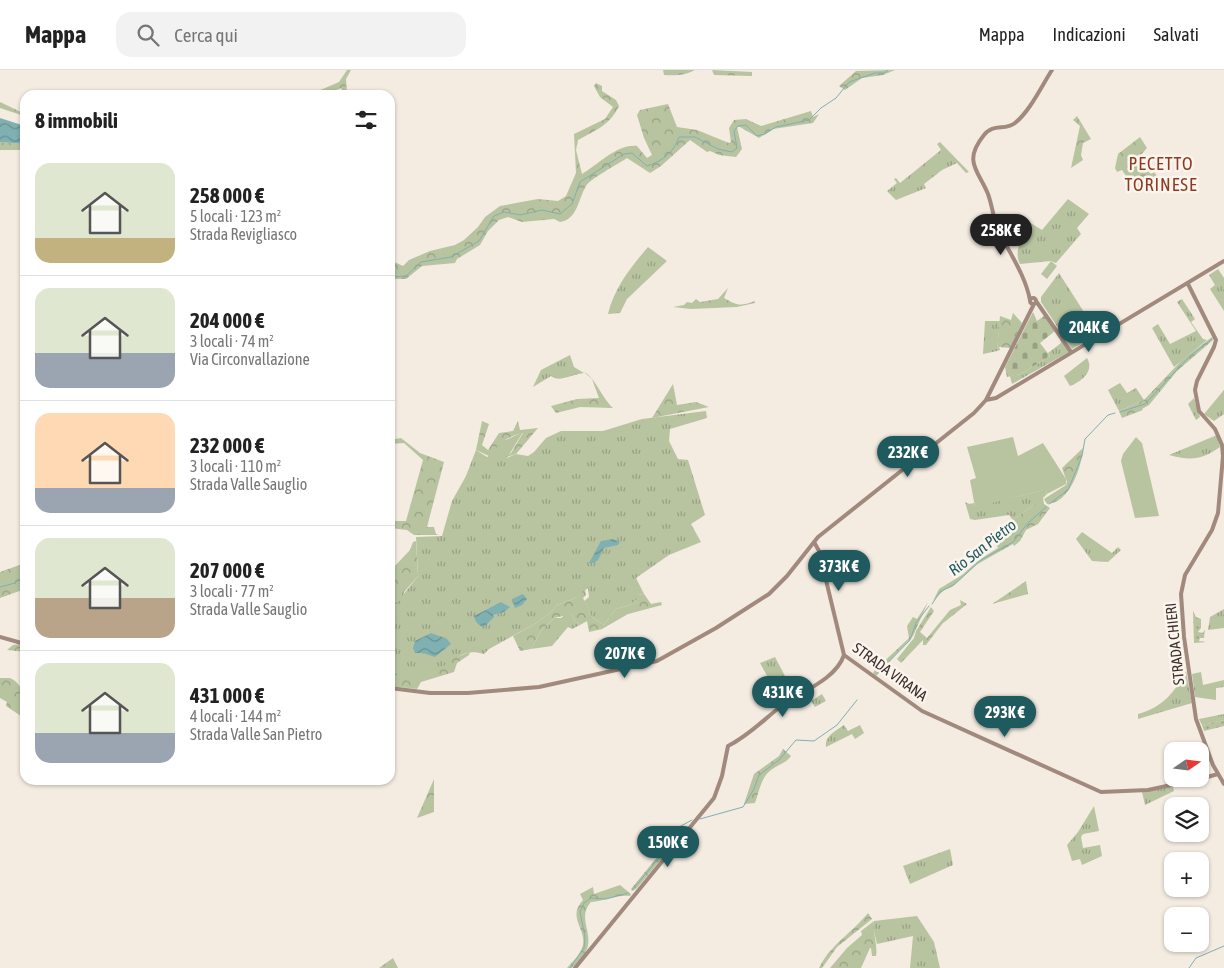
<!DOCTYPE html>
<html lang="it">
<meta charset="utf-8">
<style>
body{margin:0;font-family:"Asap Condensed",sans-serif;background:#f2f2f2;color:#222;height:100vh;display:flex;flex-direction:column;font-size:19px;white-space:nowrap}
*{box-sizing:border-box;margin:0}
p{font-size:16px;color:#767676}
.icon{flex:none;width:28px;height:28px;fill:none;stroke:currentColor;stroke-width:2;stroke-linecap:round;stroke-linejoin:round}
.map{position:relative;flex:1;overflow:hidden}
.drawer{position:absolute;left:20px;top:20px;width:375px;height:695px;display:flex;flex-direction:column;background:#fff;border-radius:15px;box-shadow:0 1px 4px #0004}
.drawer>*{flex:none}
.needle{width:32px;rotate:76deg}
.controls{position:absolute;left:1164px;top:672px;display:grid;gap:10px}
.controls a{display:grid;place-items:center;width:45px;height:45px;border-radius:10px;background:#fff;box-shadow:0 1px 4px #0004;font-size:25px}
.price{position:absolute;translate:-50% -42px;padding:0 11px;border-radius:18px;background:#1f5a5e;color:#fff;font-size:16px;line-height:32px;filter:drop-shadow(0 1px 2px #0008)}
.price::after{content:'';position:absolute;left:50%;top:30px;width:15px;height:11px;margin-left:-8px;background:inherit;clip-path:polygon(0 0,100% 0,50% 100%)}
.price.selected{background:#222;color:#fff}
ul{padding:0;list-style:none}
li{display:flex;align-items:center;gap:15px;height:125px;padding:0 15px}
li+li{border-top:1px solid #e0e0e0}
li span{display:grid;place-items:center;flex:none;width:140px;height:100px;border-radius:15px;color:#555}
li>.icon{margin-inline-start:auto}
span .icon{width:60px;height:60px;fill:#fffc;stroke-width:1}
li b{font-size:21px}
h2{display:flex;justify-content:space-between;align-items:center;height:60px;padding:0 15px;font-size:21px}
header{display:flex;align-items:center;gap:30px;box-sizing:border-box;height:70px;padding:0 25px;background:#fff;border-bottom:1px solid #e0e0e0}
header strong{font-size:24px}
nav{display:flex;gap:28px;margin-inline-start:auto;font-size:18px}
.search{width:350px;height:45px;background:#f2f2f2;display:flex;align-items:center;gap:12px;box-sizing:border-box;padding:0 18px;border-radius:15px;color:#767676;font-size:19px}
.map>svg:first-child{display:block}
</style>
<header>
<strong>Mappa</strong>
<div class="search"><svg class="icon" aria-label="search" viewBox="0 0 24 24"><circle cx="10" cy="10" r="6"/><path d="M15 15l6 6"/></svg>Cerca qui</div>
<nav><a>Mappa</a><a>Indicazioni</a><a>Salvati</a></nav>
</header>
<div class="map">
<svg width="1224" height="898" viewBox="0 0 1224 898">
<defs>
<pattern id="grass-tufts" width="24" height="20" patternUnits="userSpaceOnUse" patternTransform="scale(1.25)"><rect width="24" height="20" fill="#b8c4a0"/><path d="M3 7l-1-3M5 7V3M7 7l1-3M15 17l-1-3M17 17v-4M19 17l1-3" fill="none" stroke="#97a083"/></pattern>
<pattern id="forest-crowns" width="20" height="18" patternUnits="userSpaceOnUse" patternTransform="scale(1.25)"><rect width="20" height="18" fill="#b8c4a0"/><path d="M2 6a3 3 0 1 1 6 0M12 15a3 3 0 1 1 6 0" fill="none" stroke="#97a083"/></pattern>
<pattern id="cemetery-stones" width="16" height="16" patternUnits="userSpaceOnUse" patternTransform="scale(1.25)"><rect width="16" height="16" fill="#b8c4a0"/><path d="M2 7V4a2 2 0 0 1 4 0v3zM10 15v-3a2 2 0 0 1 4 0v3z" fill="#97a083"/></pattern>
<pattern id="garden-dots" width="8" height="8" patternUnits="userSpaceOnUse" patternTransform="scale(1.25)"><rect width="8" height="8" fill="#b8c4a0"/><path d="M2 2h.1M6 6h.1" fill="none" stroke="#97a083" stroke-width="1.8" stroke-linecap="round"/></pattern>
<pattern id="water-waves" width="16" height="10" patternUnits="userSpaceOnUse" patternTransform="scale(1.25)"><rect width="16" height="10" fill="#7fb0b2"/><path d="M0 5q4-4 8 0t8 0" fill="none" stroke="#699091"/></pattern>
</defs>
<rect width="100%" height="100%" fill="#f4ebe1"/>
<path fill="url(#grass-tufts)" d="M940,72L969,102L966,103L957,93L942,100L924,114L926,118L896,130L887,121L897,113L894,109L896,108L900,113L941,80L937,74Z
M1068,129L1089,144L1077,158L1081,164L1056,193L1051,191L1020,194C1013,181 1023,165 1029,152L1042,160Z
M648,177L667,191L627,229L620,243L608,244C614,218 631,197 648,177Z
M1218,199L1224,208V241L1210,219L1215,215L1209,205Z
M1059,203L1098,264L1072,279L1041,232V227Z
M1182,229L1195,249L1191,252L1203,269L1207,270L1174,297L1152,258L1158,254L1170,274L1196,261L1177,232Z
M985,251H1000L997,281L983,284Z
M1060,268L1069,282L1012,314L1010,306L1021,304L1050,286L1048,283L1061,273Z
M570,285L574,297L584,303C573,304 559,313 551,306L533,317L541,300Z
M1087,288C1095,301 1081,312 1070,316L1064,306Z
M1120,313L1127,323L1136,318L1144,330L1119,341L1108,320Z
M1224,320V344L1214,351L1204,344Z
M1194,328L1200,347L1196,350L1188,334Z
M706,341L707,348L670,359L669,371L678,389L688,390L705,445L691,454L701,472L669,485L636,508L644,524L638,525V529L630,535L616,539L604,555L592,547L584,531L589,527L588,518L575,528L557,535L551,542L538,552L489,579L484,584C458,576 453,596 434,603C421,607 403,605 390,606V535L399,530L418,506L416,467L442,466L452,431L466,406L476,380L487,387L492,384L499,373L523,362L507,388L516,384L528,386L534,382L546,368L561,361H603L642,349Z
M1217,365L1220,377C1202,390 1190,391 1169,385Z
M1045,420L1047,424L1043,428L1044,434H1035L1013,450L1009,445L975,450L970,449L965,432L969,434L974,433L975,436Z
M1082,462L1112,483L1118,477L1121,480L1108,492L1092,491L1076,469Z
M1224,539V558L1208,560L1210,547Z
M566,544H572L575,551L580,555L572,559L568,557L552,576L531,579L541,561L554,548H561Z
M775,587L795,625L790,628L784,619L776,622L760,593Z
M1186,601L1192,633L1138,649V644C1162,638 1175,622 1186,601Z
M1201,602L1203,615L1224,610V617L1216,618V630L1195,627L1192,604Z
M822,624L826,631L815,637L811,631Z
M1224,644V650L1202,655L1199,649Z
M844,655L848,661L860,655L864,663L855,669L852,664L826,677C824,666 836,661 844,655Z
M1173,716L1174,721L1145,735L1142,722Z
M1094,736L1099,761L1083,764L1081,767L1083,778L1100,775L1102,786L1082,795L1080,789L1072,791L1067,775L1078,762Z
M950,779L953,795L910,814L903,796Z
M917,846L934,872L940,898H910L913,866L877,874L873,857L874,851Z
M393,888L398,898H379Z"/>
<path fill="url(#forest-crowns)" d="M347,0H351L346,9L347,25H344L341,18L325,25H309L339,12Z
M663,0H695C686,5 675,6 664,5Z
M712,0L752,2V6L714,5Z
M895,0L883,5L862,8L845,20L839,16L856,1Z
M596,13L602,16V21L616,30L619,36C610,55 596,60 578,70L576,80L582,104C599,94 617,74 637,76L647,88L652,85L644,68L637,45L640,40L668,34L677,57L697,60L729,73L731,72L729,58L734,50L746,49L761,56L811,41L813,47L819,44L813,53L773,59L759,68L740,57H737L742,79L736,87L719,85L710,81L707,82L690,70L661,96L650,103L627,88C618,94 590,109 586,116C578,129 578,149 560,152L554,149L522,152L508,147L499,150L488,161L480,175L457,189L455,193L422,196L406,209H390V190L403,196L409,190L430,181L455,175L464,170L478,157L485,147L500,136L538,129L558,131L566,126L576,103L574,64L605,49L613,37L600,27L594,16Z
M0,32L21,42V45L0,38Z
M1077,46L1091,69L1083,73L1081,85L1083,90L1071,98L1080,56L1073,50Z
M1140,67L1147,78L1138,88L1144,94L1142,96L1151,104L1154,102L1159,108L1155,116L1150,112L1138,124L1122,100L1117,102L1115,98L1118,84Z
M0,72L25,74V80H0Z
M728,218L724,228C737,235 738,237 755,231V233L737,237L691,239L673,237L684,235L687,232L692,233L696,229L700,232L718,229Z
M1013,243L1022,253L1011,278L999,277L1000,280L997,281L1000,246L1011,250Z
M1212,267L1213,270L1177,301L1149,335L1142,339L1143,340L1122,348L1119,341L1144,330L1182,290Z
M584,302C594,306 602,328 613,338L580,337L556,343L551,336L577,329L599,328L592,309Z
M673,314L677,335L696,332L709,337L652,348Z
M482,351L489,354L482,375L488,380L499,363L513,361L518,351L520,360L538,358L516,384L506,387L511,383L523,363C511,365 493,374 493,388L476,380Z
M401,368L420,383L444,392L427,457H434L436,464L439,465H414L407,460L390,458V451H406L423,390L404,373L390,374V370Z
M1083,378C1082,397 1069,434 1047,434L1044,429L1066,415L1067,412L1062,398Z
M1035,434H1044L1050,438L1038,454L1026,460L1020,471L1014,476L1013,474L976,495L952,517L944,520L933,531L939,519L962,505L979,490L998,478L994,468L1013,457V450Z
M416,471L418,506L404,522L403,530L395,532L390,523V499L393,498L410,480L413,472Z
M25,493V519L0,528V502Z
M1026,511L1028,524L992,534Z
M585,519L586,525L583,528L592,547L604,555L616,539L630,535L638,529V525L644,524L651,534L661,532L662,535L628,544L602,559L589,562L587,551L580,555L575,551L572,544L554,548L541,561L531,579L520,581L513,566L538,552L551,542L557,535L575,528Z
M960,530L967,534L942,554L926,575H923V570L901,593L897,589L914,568L916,561L931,537L934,541L920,562L927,568L950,540L961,535Z
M928,532L913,566L876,606L873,603L875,600L909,568L907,556L913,547L917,549Z
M20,574L25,576V582L7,580L13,575Z
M470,582L469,585L457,593L454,602L421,612L417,619L390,616V606L434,603L454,588Z
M10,608C30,617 25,644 25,662L21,646L6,636L7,632L0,628V608Z
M783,679L791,686C785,694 779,694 771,700C761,707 759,722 755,733L744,734L754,704L779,686Z
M434,709V742L417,748Z
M676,764L679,768L637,818L633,821L631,819Z
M620,815L631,824L630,826C618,824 604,831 591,832C577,848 593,861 587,879C585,885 577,893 572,898H567C572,892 581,884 583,875C586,858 567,848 583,830L580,824L593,817L594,824Z
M868,843L872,849L837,877L822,898H819C831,874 852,863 868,843Z
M874,851C872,862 878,873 876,886H872L871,878H870L861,898H830L847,878L862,865L861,861Z"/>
<path fill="url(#cemetery-stones)" d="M1033,242L1037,251L1044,246L1055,261L1040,273L1050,286L1021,304L1007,307L1005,297Z"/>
<path fill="url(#garden-dots)" d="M1193,541L1196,547L1201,549V558L1198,562L1203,563L1205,559L1204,568H1200L1199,571L1206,572L1194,573Z
M1224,650V656L1204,661L1202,655Z"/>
<path fill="#b8c4a0" d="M1051,191L1057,196L1047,209L1041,204Z
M1013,367L1018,386L1043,373L1066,409V414L1047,424L1045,420L975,437L970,410L976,408L967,377Z
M1136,367L1142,373L1159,446L1135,448L1121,391L1123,384Z"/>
<path fill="url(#water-waves)" d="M0,48L25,56V74L0,72Z
M613,469L620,472L618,475L604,478L598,490L594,493H589L601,471Z
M523,524L527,529L522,535L515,538L512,529Z
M501,532L510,537L504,542L493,545L494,547L484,557C479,556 475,552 474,546Z
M431,563L447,569L451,574L435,587L423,583H415L413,578L415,571Z"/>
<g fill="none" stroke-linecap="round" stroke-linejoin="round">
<path stroke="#7fb0b2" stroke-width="1" d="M390,207L406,206L421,192L451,187L479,171L494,146L504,142L520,145L542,140L560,144L572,134L580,112L624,84L632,83L647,96C663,91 674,82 679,67H695L718,79L732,82L737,78L734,61L738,56L746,55L757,66L765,64L776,57L809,50L821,38L836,28L849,12L875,3H884L888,0
M1120,342L1145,334L1189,287L1212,269
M1049,434L1068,420L1082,386L1085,369L1108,345L1115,343
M0,517L15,513L25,505
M932,534L940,522L955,514L981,490L1013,472L1028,453L1046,437
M877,604L910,570L916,553L929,536
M700,749L743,737L754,719L759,705L779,690L796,670L814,671L837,655L857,630
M632,820L676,768L679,757L692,750
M570,898L584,878L585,867L580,842L584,833L591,828L606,829L628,823
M1189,898L1196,888L1224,876"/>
<path stroke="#a18a7d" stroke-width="4" d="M1188,214L1216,270L1214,277L1197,311L1195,320L1199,341L1215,359L1222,375L1223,386L1218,443L1212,460L1185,505L1181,524L1184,567L1196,649L1213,695L1224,714
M1030 231a3 3 0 1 1 6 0a3 3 0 1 1-6 0Z
M1030,230C1025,204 1008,181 997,157C993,146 992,135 988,124C979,101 962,92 984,65C993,53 1005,61 1015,53C1030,41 1041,17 1052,0
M1036,231L1071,282
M986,330L996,328L1224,191
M814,472L819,481L844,585L922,641L1101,722L1148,720L1199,709
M0,567L25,574
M390,618L430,623H468L539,617L657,591L716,558L769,524L787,506L818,467L974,343L986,330L1034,234
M1200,709L1218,704
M575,898L714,728L722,706L728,676C750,665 765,648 784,634C803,621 836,609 844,585"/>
</g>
<g text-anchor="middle" stroke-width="5" stroke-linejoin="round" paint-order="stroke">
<g font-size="15" fill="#3b302b" stroke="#fbf5ee">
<text transform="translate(1175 574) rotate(-96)" y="5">STRADA CHIERI</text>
<text transform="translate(890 602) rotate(36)" y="5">STRADA VIRANA</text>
</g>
<g font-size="16" font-style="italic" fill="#1f5a5e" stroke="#fbf5ee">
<text transform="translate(982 477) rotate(-38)" y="6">Rio San Pietro</text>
</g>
<g font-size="18" letter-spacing="1" fill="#8c3b22" stroke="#fbf5ee">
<text x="1161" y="100">PECETTO<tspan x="1161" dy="21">TORINESE</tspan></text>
</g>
</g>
</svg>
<div class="controls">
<a><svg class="needle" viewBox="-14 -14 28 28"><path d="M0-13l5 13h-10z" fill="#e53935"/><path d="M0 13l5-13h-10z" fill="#767676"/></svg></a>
<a><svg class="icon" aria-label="layers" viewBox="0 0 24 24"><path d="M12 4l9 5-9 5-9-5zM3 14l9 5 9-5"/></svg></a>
<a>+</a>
<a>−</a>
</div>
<b class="price selected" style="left:1001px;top:186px">258K €</b>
<b class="price" style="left:1089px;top:283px">204K €</b>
<b class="price" style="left:908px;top:408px">232K €</b>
<b class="price" style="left:839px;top:522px">373K €</b>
<b class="price" style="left:625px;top:609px">207K €</b>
<b class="price" style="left:783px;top:648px">431K €</b>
<b class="price" style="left:1005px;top:668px">293K €</b>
<b class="price" style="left:668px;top:798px">150K €</b>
<section class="drawer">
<h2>8 immobili<svg class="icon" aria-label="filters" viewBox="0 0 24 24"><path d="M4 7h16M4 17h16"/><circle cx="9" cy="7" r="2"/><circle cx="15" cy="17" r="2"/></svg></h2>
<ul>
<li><span style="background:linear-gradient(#dfe7d0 75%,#c2b280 0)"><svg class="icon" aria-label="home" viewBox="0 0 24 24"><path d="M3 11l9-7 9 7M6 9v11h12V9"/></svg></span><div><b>258 000 €</b><p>5 locali · 123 m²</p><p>Strada Revigliasco</p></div></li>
<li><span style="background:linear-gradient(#dfe7d0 65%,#9aa5b1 0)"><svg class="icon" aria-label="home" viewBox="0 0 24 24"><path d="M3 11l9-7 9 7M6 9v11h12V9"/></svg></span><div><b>204 000 €</b><p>3 locali · 74 m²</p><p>Via Circonvallazione</p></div></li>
<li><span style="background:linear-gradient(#ffd9b3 75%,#9aa5b1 0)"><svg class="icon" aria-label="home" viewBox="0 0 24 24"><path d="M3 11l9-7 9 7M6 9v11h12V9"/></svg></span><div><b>232 000 €</b><p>3 locali · 110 m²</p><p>Strada Valle Sauglio</p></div></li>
<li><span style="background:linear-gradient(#dfe7d0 60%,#b9a48a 0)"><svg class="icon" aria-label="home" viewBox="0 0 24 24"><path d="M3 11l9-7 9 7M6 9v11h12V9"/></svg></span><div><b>207 000 €</b><p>3 locali · 77 m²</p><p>Strada Valle Sauglio</p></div></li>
<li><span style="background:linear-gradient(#dfe7d0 70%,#9aa5b1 0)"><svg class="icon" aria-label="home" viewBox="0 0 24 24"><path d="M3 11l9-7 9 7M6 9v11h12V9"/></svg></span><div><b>431 000 €</b><p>4 locali · 144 m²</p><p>Strada Valle San Pietro</p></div></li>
</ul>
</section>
</div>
